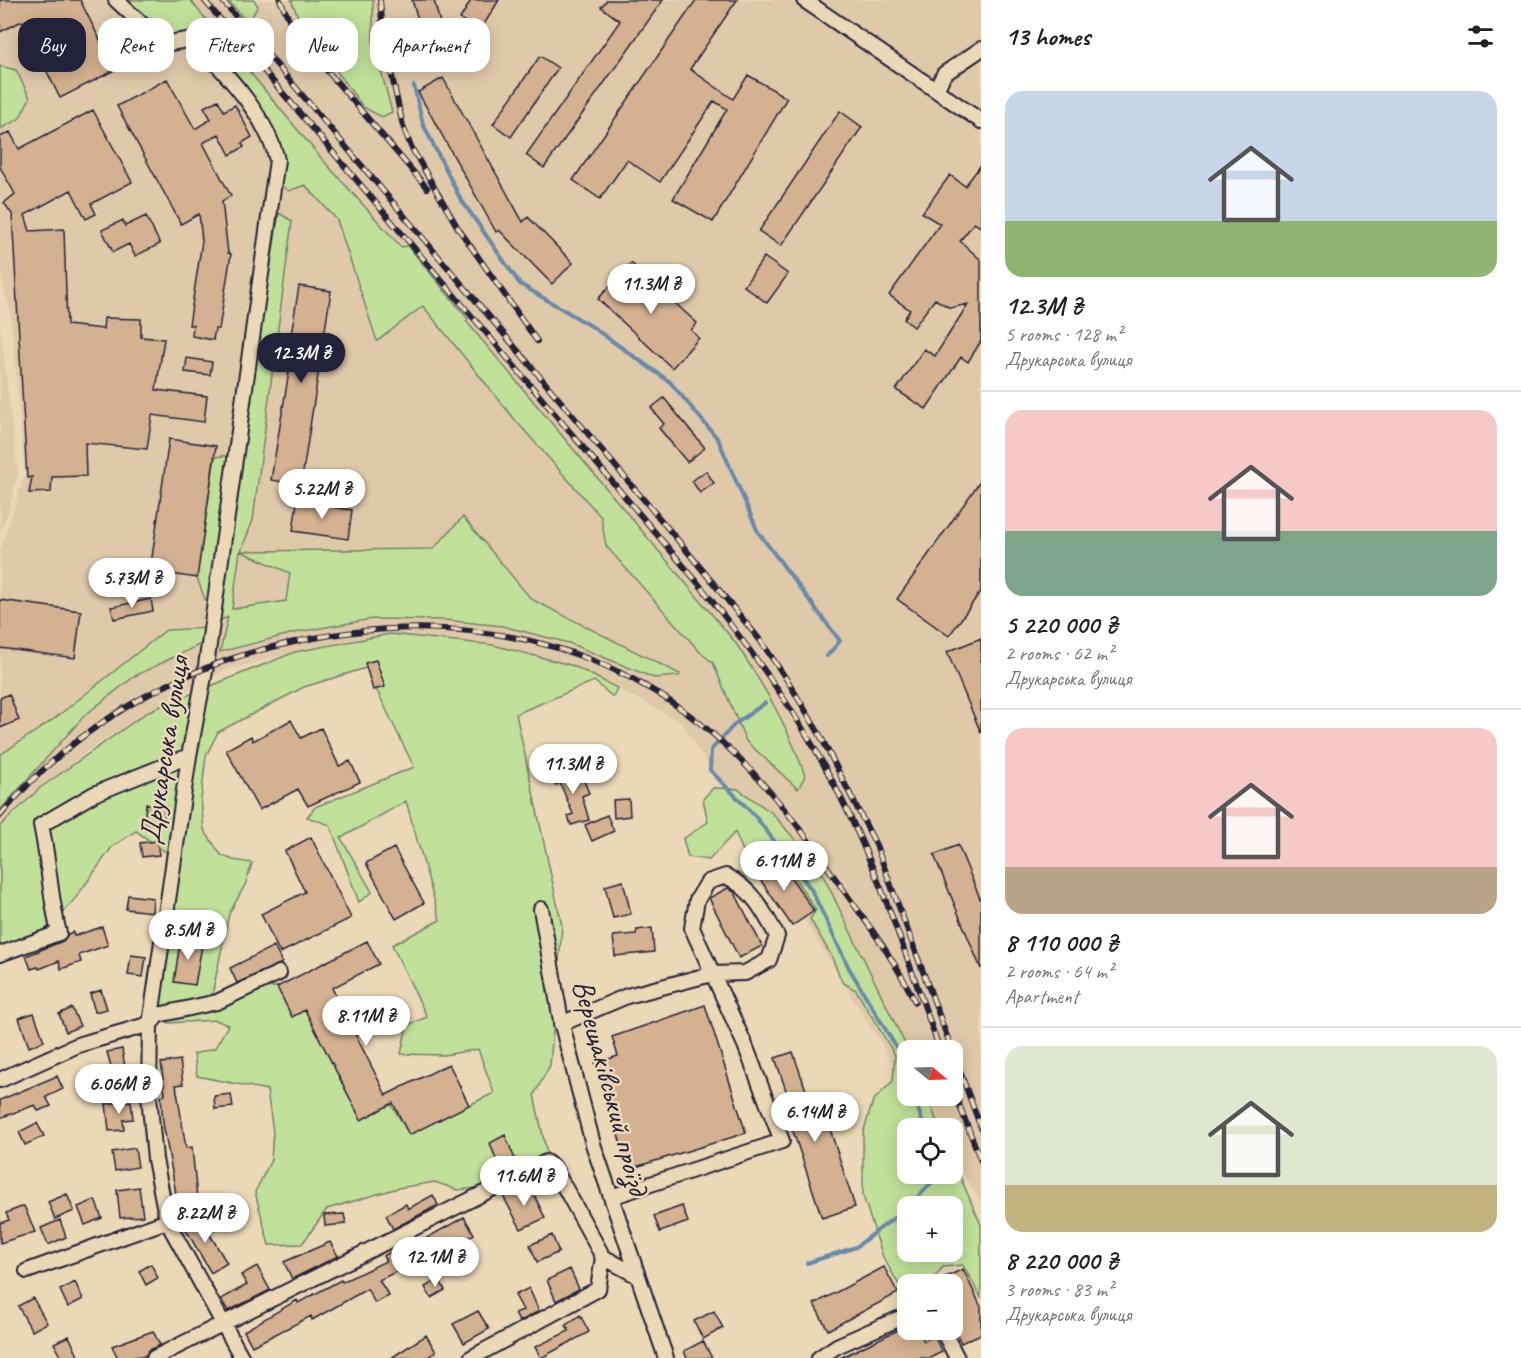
<!DOCTYPE html>
<meta charset="utf-8">
<style>
body{margin:0;font-family:Caveat,sans-serif;background:#f2f2f2;color:#202124;height:100vh;display:flex;flex-direction:column;font-size:22px;white-space:nowrap}
*{box-sizing:border-box;margin:0}
p{font-size:20px;color:#757577}
.icon{flex:none;width:33px;height:33px;fill:none;stroke:currentColor;stroke-width:2;stroke-linecap:round;stroke-linejoin:round}
.map{position:relative;flex:1;overflow:hidden}
.drawer{display:flex;flex-direction:column;background:#fff;width:540px}
.drawer>*{flex:none}
.guide{position:absolute;left:18px;top:18px;width:570px;height:54px;display:flex;gap:12px}
.needle{width:39px;rotate:109deg}
.buttons{position:absolute;left:897px;top:1040px;display:grid;gap:12px}
.buttons a{display:grid;place-items:center;width:66px;height:66px;border-radius:12px;background:#fff;box-shadow:0 3px 15px #0003;font-size:30px}
.price{position:absolute;translate:-50% -51px;padding:0 14px;border-radius:21px;background:#fff;color:#222;font-size:20px;line-height:39px;filter:drop-shadow(0 2px 3px #0008)}
.price::after{content:'';position:absolute;left:50%;top:36px;width:18px;height:14px;margin-left:-9px;background:inherit;clip-path:polygon(0 0,100% 0,50% 100%)}
.price.active{background:#22223b;color:#fff}
ul{padding:0;list-style:none}
li{display:grid;align-content:center;gap:12px;height:318px;padding:0 24px}
li+li{border-top:2px solid #e0e0e0}
li span{display:grid;place-items:center;height:186px;border-radius:18px;color:#555}
li>.icon{margin-inline-start:auto}
span .icon{width:108px;height:108px;fill:#fffc;stroke-width:1}
li b{font-size:26px}
h2{display:flex;justify-content:space-between;align-items:center;height:72px;padding:0 24px;font-size:26px}
.pill{padding:0 21px;border-radius:18px;background:#fff;box-shadow:0 3px 15px #0003;font-size:21px;line-height:54px}
.pill.active{background:#22223b;color:#fff}
main{display:flex;flex:1;min-height:0}
.map>svg:first-child{display:block}
</style>
<main>
<div class="map">
<svg width="981" height="1358" viewBox="0 0 981 1358">
<rect width="100%" height="100%" fill="#ebd8b6"/>
<filter id="ink" filterUnits="userSpaceOnUse"><feTurbulence type="fractalNoise" baseFrequency=".0167" numOctaves="2"/><feDisplacementMap in="SourceGraphic" scale="12" xChannelSelector="R" yChannelSelector="G"/><feConvolveMatrix kernelMatrix="1 2 1 2 8 2 1 2 1" color-interpolation-filters="sRGB"/></filter>
<g filter="url(#ink)">
<path fill="#e0c9a9" d="M0,0H981V1203L953,1157L952,1128H934L914,1095H952V1050H908L907,1085L680,721L574,666L486,644L390,634L309,648L224,671L149,711L94,746L29,796L0,826V551L25,473L10,309L0,274Z
M0,324L18,474L7,517L0,530Z"/>
<path fill="#c1e19a" stroke="#72826a" stroke-width="1.5" fill-rule="evenodd" d="M108,0H190L321,158L401,247L408,246L468,319L466,321L735,642C763,685 789,727 805,776L798,789L746,741L713,663L700,652L606,546L601,517L516,421L423,306L377,341L337,220L305,185L289,191L276,182L273,144L194,39L141,38Z
M228,0H254L258,6L248,23Z
M291,0H373V40L392,112L382,117L363,107L300,21Z
M0,66L16,70L30,98L19,119L0,129Z
M279,213L292,221L253,520L241,551L433,549L463,517L531,599L680,674L679,676L654,678L569,643L502,626L445,620L372,619L298,632L220,652L228,617L214,623L197,578L215,457L240,454ZM240,551L290,573L286,601L232,609Z
M210,628L205,642L135,676L85,715L0,810V755L54,719L166,630Z
M390,634L493,645L574,666L617,688L613,697L594,681L516,714L562,926L550,1065L534,1095L547,1154L501,1185L458,1190L435,1182L398,1188L327,1209L302,1244L269,1245L255,1192L271,1160L273,1132L267,1090L197,1076L194,1054L215,1048L228,1025L216,1020L169,1023L152,1008L174,858L136,831L112,847L75,899L41,934L0,947V826L40,788L149,711L295,652ZM366,668L414,767L315,807L307,817L330,825L359,902L372,892L341,838L406,801L440,920L392,945L427,1017L407,1025L401,1054L444,1055L478,1049L494,1093L409,1134L391,1104L361,1120L305,1010L277,987L232,989L212,995L229,914L246,883L252,863L233,860L221,855L204,830L201,800L206,756L218,732L304,687Z
M713,788L738,789L772,813L819,867L908,1050V1095H927L939,1128H908V1173H952L953,1160L981,1225V1298L963,1265L943,1267L933,1279V1284H908L907,1306L901,1308L899,1285L883,1257L863,1196V1133L873,1101L893,1081L895,1055L856,990L842,982L831,955L810,919L816,910L779,854L759,856L748,863L735,832L709,860L688,857L683,839L708,822L703,799ZM908,1206H952V1251H908Z"/>
<g fill="none" stroke-linecap="round" stroke-linejoin="round">
<path stroke="#698aac" stroke-width="4" d="M414,86L423,124L460,198L520,284L591,326L670,382L718,439L758,532L840,641L827,656
M765,703L735,724L711,750L710,770L755,816L811,889L849,968L902,1057L908,1075
M914,1095L924,1128
M909,1206L938,1176L937,1173
M807,1263L856,1247L908,1207"/>
</g>
<path fill="#d4b190" stroke="#22223b" stroke-width="1.5" d="M0,0H80L115,70L60,98L22,21L0,32Z
M412,0H434L440,23L421,29Z
M471,0H499L480,31L460,19Z
M607,0H663L544,168L526,155L620,21L601,7Z
M696,0H737L690,69L733,99L748,75L787,98L713,222L673,199L727,109L714,101L660,182L627,160L600,199L573,180Z
M540,56L558,68L511,137L493,124Z
M443,78L523,222L528,217L573,263L552,284L499,230L496,232L418,92Z
M167,79L195,129L211,119L204,107L218,100L224,111L235,105L252,137L242,143L244,147L230,155L219,134L203,143L231,196L222,201L228,253L231,254L219,329H215L213,340L192,336L193,325H189L202,241L199,214L181,224L117,106Z
M93,110L132,182L91,204L96,214L86,219L71,190L25,215L30,231L64,229L67,325L103,329L104,318L141,319V337L164,339L156,390L207,396L204,422L152,415L147,449L85,443L86,476L52,477L51,492L29,493L32,477L27,478L12,214L4,203L15,194L0,167V137L10,132L19,149Z
M840,111L862,127L781,246L759,231Z
M981,165V227L974,223L960,241L981,260V341L968,362L961,357L926,409L896,390L924,349L935,356L968,304L950,308L935,299L914,327L904,319L910,310L889,295L940,224L922,213L950,175L965,186Z
M146,216L160,244L135,256L129,244L113,252L102,230L123,220L125,226Z
M764,257L788,274L767,303L744,286Z
M631,263L697,323L691,330L699,338L672,368L598,299Z
M299,286L331,291L301,485L271,480L294,341H290Z
M187,358L212,362L210,375L185,372Z
M664,398L705,448L687,462L659,428L664,424L651,408Z
M169,439L216,446L197,578L150,571Z
M706,471L714,483L700,493L692,481Z
M981,480V591L949,636L897,599Z
M297,502L352,510L348,539L293,531Z
M151,599L153,611L114,619L111,607Z
M0,600L81,611L75,658L0,648Z
M981,638V733L947,652Z
M376,660L385,687L373,690L365,663Z
M9,694L19,720L0,728V698Z
M291,720L301,738L321,728L339,766L350,761L360,782L308,806L298,789L259,810L226,750L251,736L253,741Z
M564,767L573,783L583,779L589,793L582,796L589,820L571,825L568,816L573,814L560,783L556,785L550,775Z
M629,799L630,816L614,818L613,800Z
M146,804L166,806L163,825L144,823Z
M607,815L614,831L592,841L585,825Z
M311,837L351,918L280,953L261,914L305,892L285,851Z
M157,841L159,855L142,857L140,843Z
M958,845L981,901V969L934,855Z
M394,848L424,903L396,919L366,863Z
M777,857L814,911L792,926L755,872Z
M623,881L631,914L613,918L605,886Z
M728,888L735,893L762,946L739,958L709,898Z
M128,895L153,898L152,912L126,909Z
M102,927L108,945L79,955L81,962L61,969L59,961L39,969L38,967L31,969L26,956L63,941L68,934L73,932L74,936Z
M652,928L654,952L615,956L613,936L636,934L637,930Z
M181,936L203,940L195,985L174,982Z
M367,941L379,964L332,988L386,1095L449,1064L469,1105L409,1135L393,1103L361,1120L305,1010L292,1017L277,987Z
M274,946L282,963L237,983L230,968Z
M131,955L146,957L143,977L128,975Z
M101,990L107,1009L95,1012L90,994Z
M705,1005L746,1133L629,1169L595,1063L618,1056L612,1037Z
M72,1008L80,1026L66,1032L59,1014Z
M34,1013L44,1041L29,1047L19,1018Z
M122,1049L127,1080L115,1081L107,1052Z
M793,1052L811,1105L821,1101L855,1207L822,1218L787,1113L793,1111L775,1058Z
M180,1060L183,1084L176,1085L186,1148L192,1147L197,1198L177,1199L163,1123L161,1096L165,1095L161,1063Z
M57,1076L63,1089L46,1097L51,1106L38,1111L35,1105L0,1118V1100Z
M231,1094L233,1107L215,1109L214,1096Z
M131,1101L133,1119L123,1120L124,1130L109,1131L106,1104Z
M37,1123L44,1136L25,1145L19,1132Z
M505,1135L517,1164L500,1170L490,1143Z
M135,1148L138,1167L115,1171L112,1152Z
M529,1184L545,1218L521,1229L503,1196Z
M139,1187L143,1216L120,1218L117,1190Z
M67,1194L74,1211L55,1219L48,1202Z
M433,1195L438,1205L393,1229L386,1215L406,1204L408,1209Z
M95,1200L102,1218L85,1225L78,1207Z
M24,1206L35,1232L0,1243V1223L9,1220L6,1213Z
M682,1206L688,1222L660,1232L654,1216Z
M344,1214L346,1224L325,1226L324,1215Z
M198,1215L227,1263L211,1273L182,1223Z
M464,1217L474,1234L460,1244L458,1240L426,1261L416,1244Z
M60,1220L66,1237L48,1245L41,1228Z
M552,1235L559,1252L537,1262L530,1245Z
M330,1242L338,1256L292,1279L284,1262Z
M396,1249L406,1267L379,1280L389,1296L375,1303L367,1289L312,1320L311,1316L252,1346L244,1331L297,1300L298,1303L341,1280L342,1282L386,1261L383,1256Z
M151,1264L158,1278L146,1285L139,1271Z
M257,1266L270,1290L228,1311L221,1299L247,1285L241,1275Z
M884,1267L898,1293L828,1330L814,1304Z
M570,1269L579,1289L556,1301L547,1280Z
M963,1269L981,1307V1334L961,1343L952,1324V1284H931Z
M439,1279L445,1290L431,1298L425,1287Z
M75,1282L83,1299L68,1307L60,1290Z
M529,1288L539,1311L519,1322L515,1313L523,1310L515,1295Z
M33,1298L47,1323L32,1331L18,1306Z
M478,1311L489,1329L464,1343L453,1324Z
M714,1311L723,1328L703,1339L694,1321Z
M580,1315L589,1332L541,1358L535,1347L569,1331L566,1325Z
M902,1328H905L909,1336L919,1332L924,1341L934,1336L942,1352L930,1358H840Z
M153,1331L160,1345L149,1350L145,1356L118,1358L112,1346Z
M426,1335L436,1352L426,1358H391Z
M69,1336L79,1358H62L54,1343Z
M703,1341L712,1358H687L684,1351Z"/>
<g fill="none" stroke-linecap="round" stroke-linejoin="round">
<g stroke="#22223b" stroke-width="18">
<path id="minor" d="M116,0L163,44L194,39C225,73 266,114 277,160L206,666L189,756L150,1024L149,1095L155,1159L167,1221L242,1358
M804,0L981,121
M936,90L944,74L981,49
M541,909L561,1021L593,1144L666,1358
M0,954L59,933C50,898 49,861 41,825L94,794L189,756
M561,1024L627,996L712,974L745,973L769,960L777,936C763,910 752,889 726,876L708,882L697,900L692,928L745,1045L782,1141L611,1197
M0,1080L78,1045L150,1024L158,1015L217,1002L279,973
M27,1271L167,1221
M942,1329L957,1358
M154,1358L546,1162L554,1168L603,1257L638,1276
M471,1358L598,1289L603,1257
M819,1358L837,1346L898,1319H908"/>
</g>
<use href="#minor" stroke="#ebd8b6" stroke-width="14"/>
<g stroke="#22223b" stroke-width="6">
<path id="rail" d="M204,0L698,583C745,642 791,703 827,771C875,859 906,956 940,1050
M222,0L682,545L760,640L789,683L820,735L876,845L981,1128
M280,0L296,34L427,188
M380,0L384,40L403,126L411,147L458,228L537,341
M0,816C72,728 172,670 281,645C428,610 580,627 701,724C755,768 796,821 835,878C863,918 894,957 915,1002
M952,1086L981,1161"/>
</g>
<use href="#rail" stroke="#ebd8b6" stroke-width="4" stroke-dasharray="11" stroke-linecap="butt"/>
</g>
</g>
<g text-anchor="middle" stroke-width="5" stroke-linejoin="round" paint-order="stroke">
<g font-size="30" fill="#22223b" stroke="#ebd8b6">
<text transform="translate(164 750) rotate(-81)" y="10">Друкарська вулиця</text>
<text transform="translate(611 1087) rotate(75)" y="10">Верещаківський проїзд</text>
</g>
</g>
</svg>
<div class="buttons">
<a><svg class="needle" viewBox="-14 -14 28 28"><path d="M0-13l5 13h-10z" fill="#e53935"/><path d="M0 13l5-13h-10z" fill="#757577"/></svg></a>
<a><svg class="icon" aria-label="locate" viewBox="0 0 24 24"><circle cx="12" cy="12" r="6"/><path d="M12 2v4M12 18v4M2 12h4M18 12h4"/></svg></a>
<a>+</a>
<a>−</a>
</div>
<b class="price" style="left:651px;top:315px">11.3M ₴</b>
<b class="price active" style="left:301px;top:384px">12.3M ₴</b>
<b class="price" style="left:322px;top:520px">5.22M ₴</b>
<b class="price" style="left:132px;top:609px">5.73M ₴</b>
<b class="price" style="left:573px;top:795px">11.3M ₴</b>
<b class="price" style="left:784px;top:892px">6.11M ₴</b>
<b class="price" style="left:188px;top:961px">8.5M ₴</b>
<b class="price" style="left:366px;top:1047px">8.11M ₴</b>
<b class="price" style="left:119px;top:1115px">6.06M ₴</b>
<b class="price" style="left:815px;top:1143px">6.14M ₴</b>
<b class="price" style="left:524px;top:1207px">11.6M ₴</b>
<b class="price" style="left:205px;top:1244px">8.22M ₴</b>
<b class="price" style="left:435px;top:1288px">12.1M ₴</b>
<div class="guide">
<a class="pill active">Buy</a>
<a class="pill">Rent</a>
<a class="pill">Filters</a>
<a class="pill">New</a>
<a class="pill">Apartment</a>
</div>
</div>
<section class="drawer">
<h2>13 homes<svg class="icon" aria-label="filters" viewBox="0 0 24 24"><path d="M4 7h16M4 17h16"/><circle cx="9" cy="7" r="2"/><circle cx="15" cy="17" r="2"/></svg></h2>
<ul>
<li><span style="background:linear-gradient(#c9d6e8 70%,#8fb573 0)"><svg class="icon" aria-label="home" viewBox="0 0 24 24"><path d="M3 11l9-7 9 7M6 9v11h12V9"/></svg></span><div><b>12.3M ₴</b><p>5 rooms · 128 m²</p><p>Друкарська вулиця</p></div></li>
<li><span style="background:linear-gradient(#f6c9c9 65%,#7fa58c 0)"><svg class="icon" aria-label="home" viewBox="0 0 24 24"><path d="M3 11l9-7 9 7M6 9v11h12V9"/></svg></span><div><b>5 220 000 ₴</b><p>2 rooms · 62 m²</p><p>Друкарська вулиця</p></div></li>
<li><span style="background:linear-gradient(#f6c9c9 75%,#b9a48a 0)"><svg class="icon" aria-label="home" viewBox="0 0 24 24"><path d="M3 11l9-7 9 7M6 9v11h12V9"/></svg></span><div><b>8 110 000 ₴</b><p>2 rooms · 64 m²</p><p>Apartment</p></div></li>
<li><span style="background:linear-gradient(#dfe7d0 75%,#c2b280 0)"><svg class="icon" aria-label="home" viewBox="0 0 24 24"><path d="M3 11l9-7 9 7M6 9v11h12V9"/></svg></span><div><b>8 220 000 ₴</b><p>3 rooms · 83 m²</p><p>Друкарська вулиця</p></div></li>
</ul>
</section>
</main>
